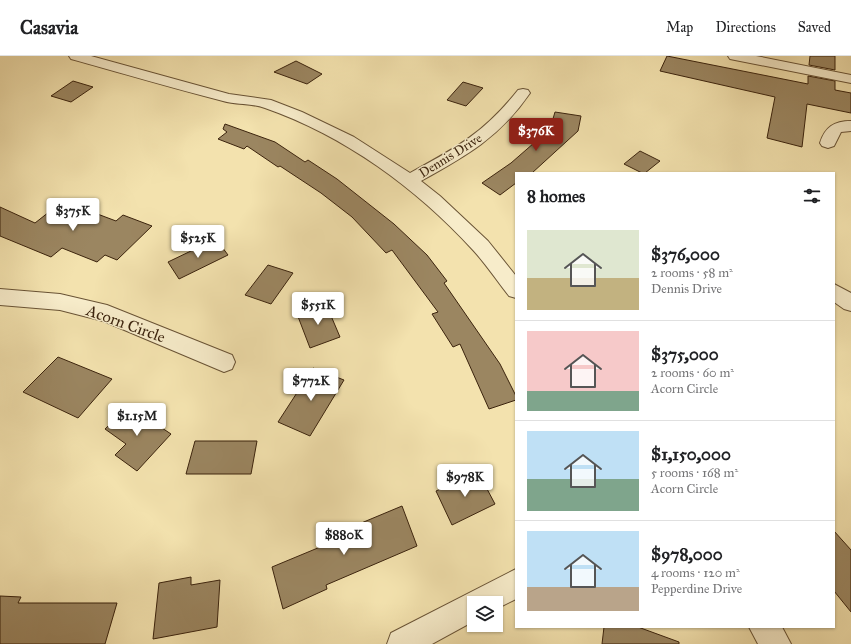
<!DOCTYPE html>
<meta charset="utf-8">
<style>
body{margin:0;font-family:"IM FELL Great Primer",serif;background:#f6f6f6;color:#202124;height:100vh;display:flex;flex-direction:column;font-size:15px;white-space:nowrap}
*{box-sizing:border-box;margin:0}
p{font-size:13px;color:#757577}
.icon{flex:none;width:22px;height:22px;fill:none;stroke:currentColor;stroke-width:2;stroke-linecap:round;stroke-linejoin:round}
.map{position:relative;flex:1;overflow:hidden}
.drawer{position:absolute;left:515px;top:116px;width:320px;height:456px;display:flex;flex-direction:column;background:#fff;border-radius:0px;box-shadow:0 1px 3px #0004}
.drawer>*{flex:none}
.fabs{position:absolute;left:467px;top:540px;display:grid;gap:8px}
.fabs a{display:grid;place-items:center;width:36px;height:36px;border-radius:0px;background:#fff;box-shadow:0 1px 3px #0004;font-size:20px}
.price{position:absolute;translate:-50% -34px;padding:0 9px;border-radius:4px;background:#fff;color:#222;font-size:13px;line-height:26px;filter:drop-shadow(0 1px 2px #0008)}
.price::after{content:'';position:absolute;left:50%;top:24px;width:12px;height:9px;margin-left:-6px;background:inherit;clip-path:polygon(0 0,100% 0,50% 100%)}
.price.selected{background:#8f2418;color:#fff}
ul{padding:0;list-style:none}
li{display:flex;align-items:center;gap:12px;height:100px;padding:0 12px}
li+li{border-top:1px solid #e0e0e0}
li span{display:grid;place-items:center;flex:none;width:112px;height:80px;border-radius:0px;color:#555}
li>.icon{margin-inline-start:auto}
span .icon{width:48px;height:48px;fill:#fffc;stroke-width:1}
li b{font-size:17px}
h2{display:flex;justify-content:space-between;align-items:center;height:48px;padding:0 12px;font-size:17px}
header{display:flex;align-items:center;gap:24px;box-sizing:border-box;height:56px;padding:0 20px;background:#fff;border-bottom:1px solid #e0e0e0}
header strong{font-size:19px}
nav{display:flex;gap:22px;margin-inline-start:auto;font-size:14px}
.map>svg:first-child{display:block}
</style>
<header>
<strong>Casavia</strong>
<nav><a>Map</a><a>Directions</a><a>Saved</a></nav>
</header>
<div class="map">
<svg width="851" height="588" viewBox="0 0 851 588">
<rect width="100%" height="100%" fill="#f3e2ae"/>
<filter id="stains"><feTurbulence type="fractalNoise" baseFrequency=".005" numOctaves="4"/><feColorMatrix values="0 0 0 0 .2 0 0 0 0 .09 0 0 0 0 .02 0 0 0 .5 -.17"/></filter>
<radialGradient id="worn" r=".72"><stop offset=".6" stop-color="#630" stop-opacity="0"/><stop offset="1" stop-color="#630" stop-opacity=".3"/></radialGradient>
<path fill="#9b8661" stroke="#3b230d" d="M667,0L808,28V20L835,25V34L851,37V57L807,48L802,91L767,82L775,41L660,15Z
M810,0H835V14L809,9Z
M296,5L322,18L307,28L274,16Z
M73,25L93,31L71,46L51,40Z
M463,26L483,32L466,50L447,44Z
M555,56L581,60L578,75L532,117H516V127L500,139L482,127L511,107L550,73Z
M225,68L275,86L305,106L308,104L337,123L394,168L427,199L447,225L444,227L500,308L516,340V344L489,353L460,288L453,291L432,258L438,256L392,194L386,197L352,161L321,137L280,110L278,111L247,90L244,93L218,83L227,76L223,73Z
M640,95L660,105L645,117H642L624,108Z
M63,145L116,165L123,159L152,170L117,204L105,199L97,206L62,192L51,201L0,180V151L35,167Z
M216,183L228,199L179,223L168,206Z
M268,209L293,217L271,248L245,239Z
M326,248L340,281L310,292L297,258Z
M58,301L112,323L78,362L23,336Z
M313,312L344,324L310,380L278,366Z
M129,350L171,378L137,415L115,399L126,388L105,373Z
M195,385H257L251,418H186Z
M478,416L495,448L452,469L436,435Z
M402,450L417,490L326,529L327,533L283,553L272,511L337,484L335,478Z
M834,475L851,494V556L834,535Z
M191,521V529L220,524L217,571L153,583L159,527Z
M0,540L21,541L18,547H117L105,588H0Z
M604,571H638L679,586V588H602Z"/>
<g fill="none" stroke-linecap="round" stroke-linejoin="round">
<g stroke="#695335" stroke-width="2">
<path id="minor" d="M69,0H91L229,38L271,44L302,56L354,81L410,117C456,92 484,77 518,34L523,33L528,34L530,37C500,81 466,100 421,125L440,140L488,185L516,220V242L509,240C497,225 486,208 473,194C416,132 345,80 265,52C252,47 237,49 223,45C172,32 122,17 71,3Z
M728,0H756L851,19V27L735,4L730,3Z
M851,65V75L841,76L834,90L828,92L822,90L820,87C825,71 834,65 851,65Z
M834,228L851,237V255L844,253L834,246Z
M0,233L60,238L107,249L232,299L235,306L232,313L224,316L103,265L60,254L0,249Z
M516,513V543L496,553V547H474V565L432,588H387L391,577Z
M749,571H782L791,588H758Z"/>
</g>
<use href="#minor" fill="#f7ecca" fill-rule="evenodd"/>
</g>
<g text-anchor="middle" stroke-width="3" stroke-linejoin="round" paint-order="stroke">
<g font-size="13" fill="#3b230d" stroke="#f7ecca">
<text transform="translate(450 99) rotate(-32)" y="5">Dennis Drive</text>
</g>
<g font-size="16" fill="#3b230d" stroke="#f7ecca">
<text transform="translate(126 267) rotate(20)" y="6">Acorn Circle</text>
</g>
</g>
<rect width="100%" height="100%" filter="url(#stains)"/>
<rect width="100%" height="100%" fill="url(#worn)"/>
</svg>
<div class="fabs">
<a><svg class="icon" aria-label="layers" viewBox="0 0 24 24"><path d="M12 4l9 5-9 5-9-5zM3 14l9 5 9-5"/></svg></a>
</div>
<b class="price selected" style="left:536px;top:96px">$376K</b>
<b class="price" style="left:73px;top:176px">$375K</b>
<b class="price" style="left:198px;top:203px">$525K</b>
<b class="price" style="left:318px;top:270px">$551K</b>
<b class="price" style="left:311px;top:346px">$772K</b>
<b class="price" style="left:137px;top:381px">$1.15M</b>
<b class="price" style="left:465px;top:442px">$978K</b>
<b class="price" style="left:344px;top:500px">$880K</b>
<section class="drawer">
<h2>8 homes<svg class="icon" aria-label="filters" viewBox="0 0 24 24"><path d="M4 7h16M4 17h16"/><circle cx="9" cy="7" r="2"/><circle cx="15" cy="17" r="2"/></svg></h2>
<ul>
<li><span style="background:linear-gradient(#dfe7d0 60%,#c2b280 0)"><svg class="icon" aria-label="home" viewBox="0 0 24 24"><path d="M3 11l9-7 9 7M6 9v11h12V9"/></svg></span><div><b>$376,000</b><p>2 rooms · 58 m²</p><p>Dennis Drive</p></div></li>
<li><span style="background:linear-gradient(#f6c9c9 75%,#7fa58c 0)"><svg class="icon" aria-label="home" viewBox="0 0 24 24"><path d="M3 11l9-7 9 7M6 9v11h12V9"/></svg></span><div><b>$375,000</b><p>2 rooms · 60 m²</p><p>Acorn Circle</p></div></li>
<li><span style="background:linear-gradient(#bfe0f5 60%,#7fa58c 0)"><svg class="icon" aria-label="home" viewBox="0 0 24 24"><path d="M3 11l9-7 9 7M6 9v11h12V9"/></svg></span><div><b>$1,150,000</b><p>5 rooms · 168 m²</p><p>Acorn Circle</p></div></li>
<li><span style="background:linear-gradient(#bfe0f5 70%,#b9a48a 0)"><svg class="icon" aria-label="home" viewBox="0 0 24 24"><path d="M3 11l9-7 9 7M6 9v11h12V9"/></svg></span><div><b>$978,000</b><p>4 rooms · 120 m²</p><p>Pepperdine Drive</p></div></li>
</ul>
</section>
</div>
